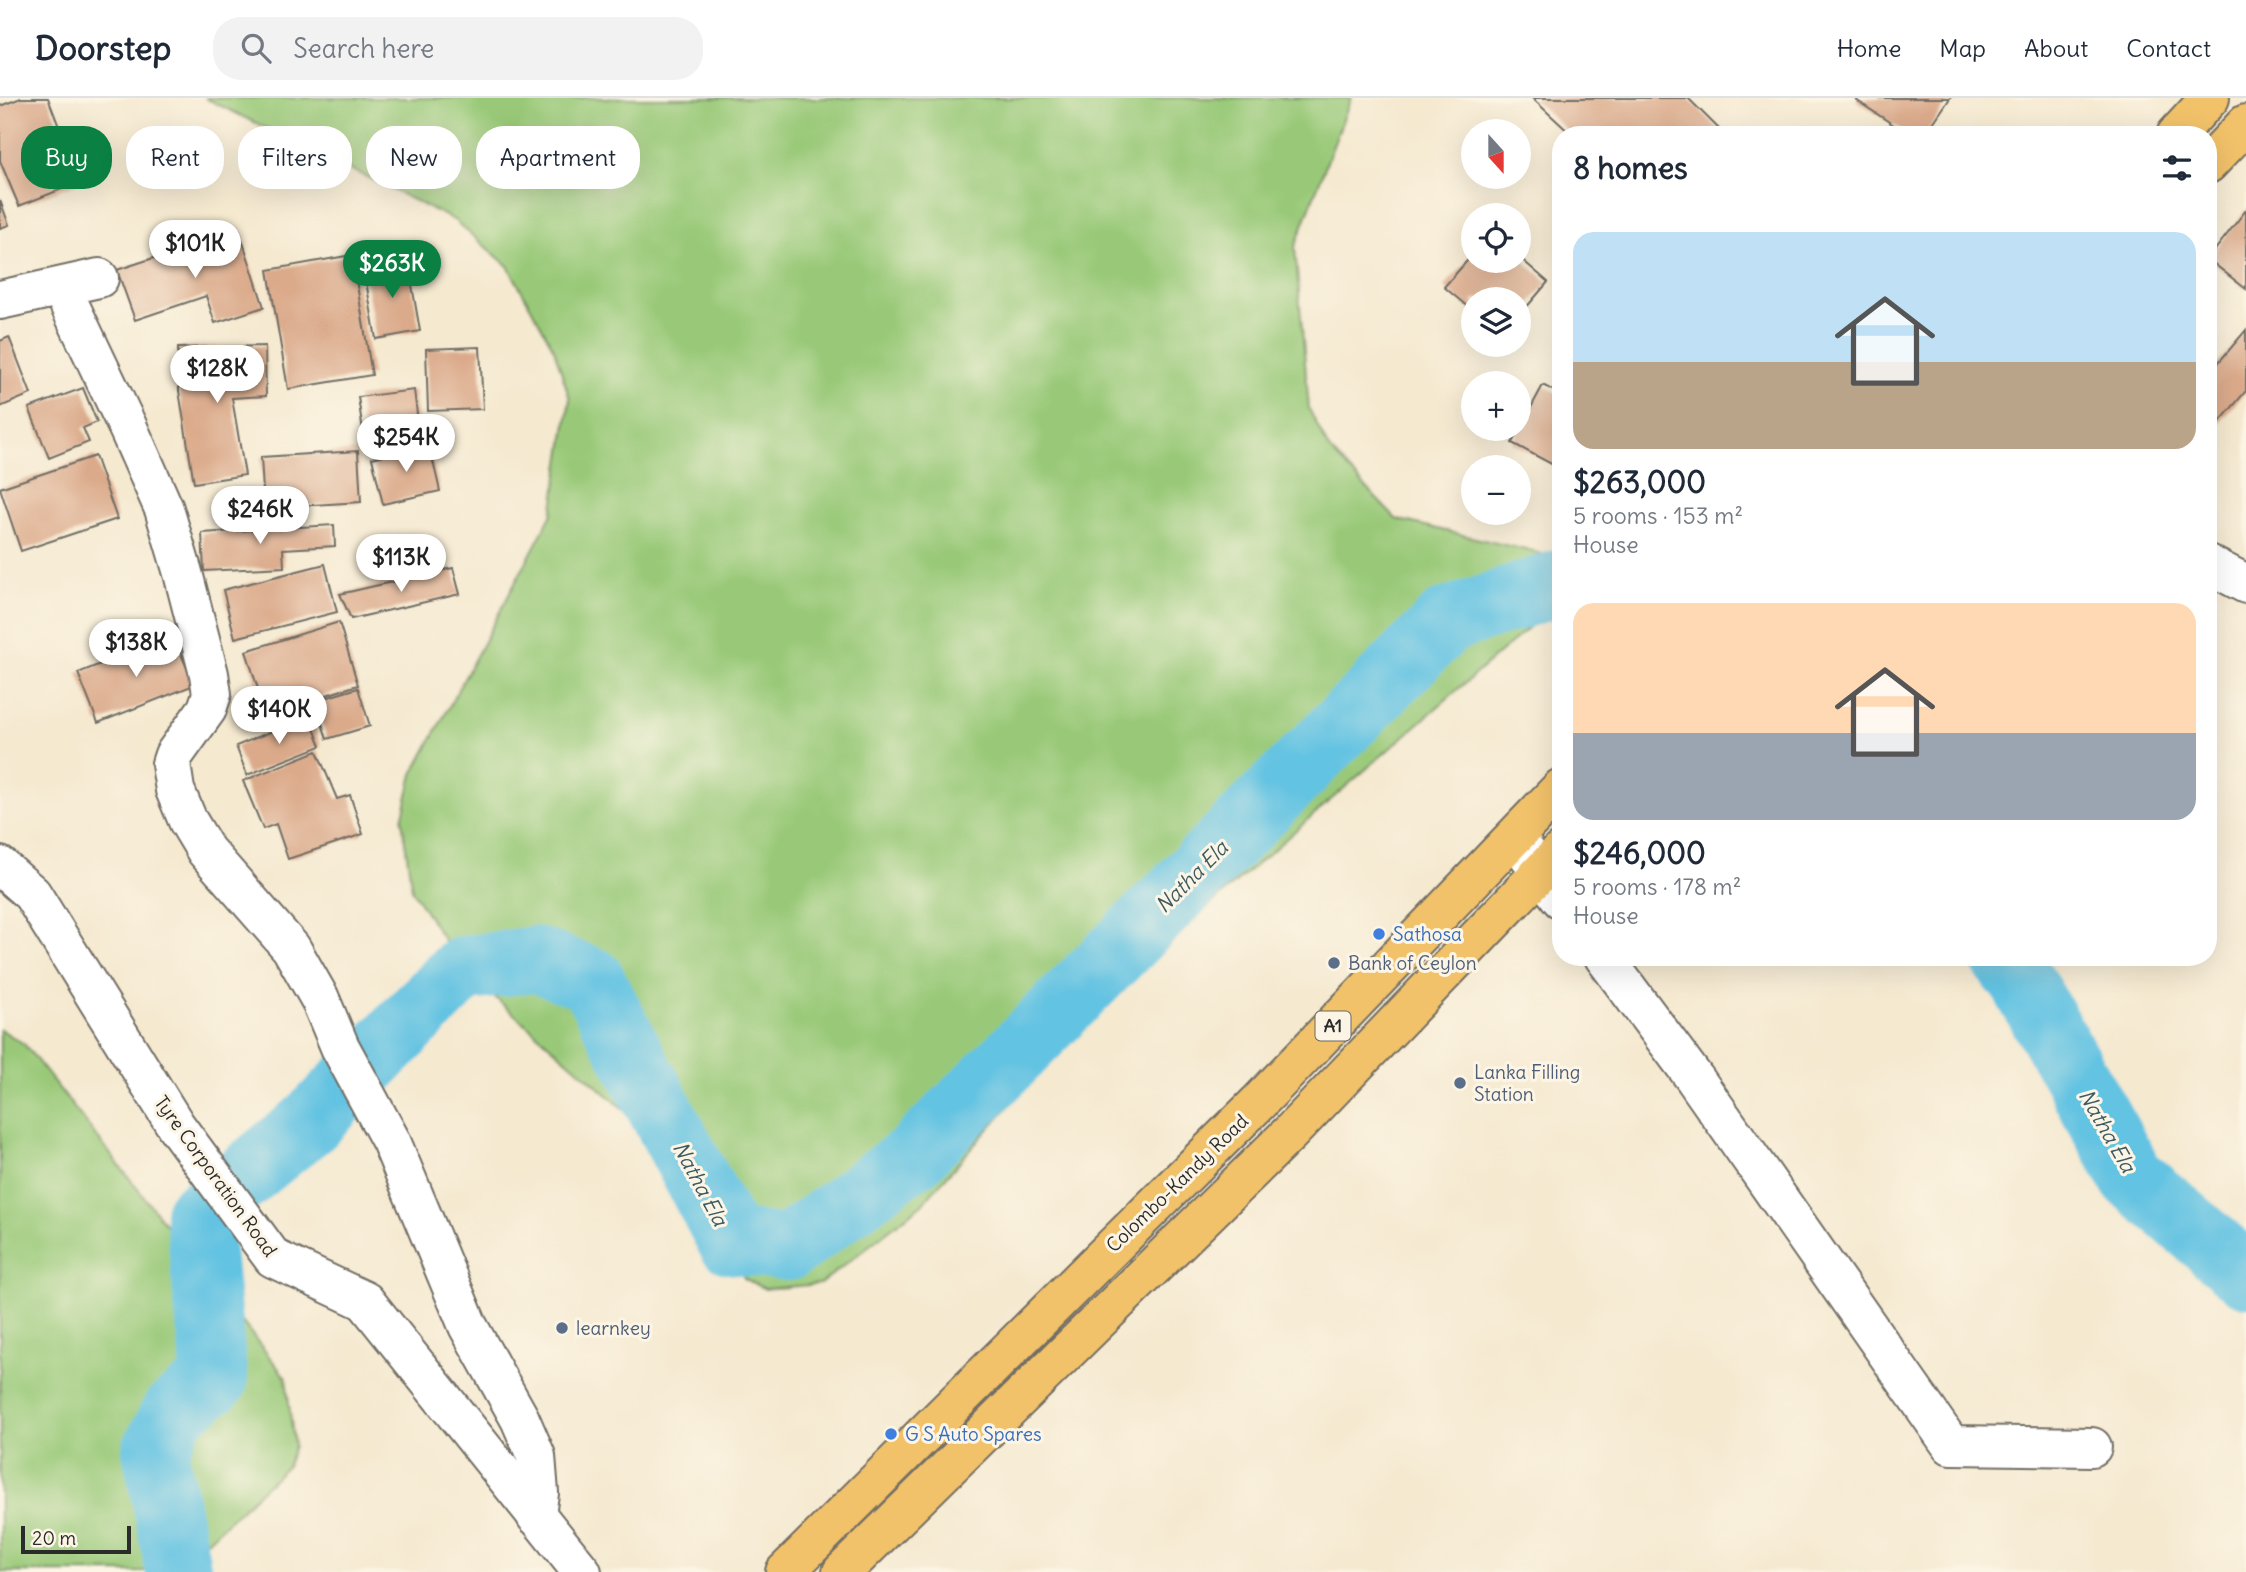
<!DOCTYPE html>
<meta charset="utf-8">
<style>
body{margin:0;font-family:Delius,sans-serif;background:#f2f2f3;color:#1f2937;height:100vh;display:flex;flex-direction:column;font-size:26px;white-space:nowrap}
*{box-sizing:border-box;margin:0}
p{font-size:23px;color:#747a83}
.icon{flex:none;width:38px;height:38px;fill:none;stroke:currentColor;stroke-width:2;stroke-linecap:round;stroke-linejoin:round}
.map{position:relative;flex:1;overflow:hidden}
.side{position:absolute;left:1552px;top:28px;width:665px;height:840px;display:flex;flex-direction:column;background:#fff;border-radius:28px;box-shadow:0 7px 28px #0002}
.side>*{flex:none}
.guide{position:absolute;left:21px;top:28px;width:665px;height:63px;display:flex;gap:14px}
.needle{width:46px;rotate:159deg}
.buttons{position:absolute;left:1461px;top:21px;display:grid;gap:14px}
.buttons a{display:grid;place-items:center;width:70px;height:70px;border-radius:50%;background:#fff;box-shadow:0 7px 28px #0002;font-size:35px}
.scale{position:absolute;left:21px;bottom:18px;width:110px;box-sizing:border-box;padding-left:7px;border:4px solid #2b2b2b;border-top:0;font-size:19px;line-height:24px;white-space:nowrap;color:#2b2b2b;-webkit-text-stroke:5px #fcf5e5;paint-order:stroke}
.price{position:absolute;translate:-50% -60px;padding:0 16px;border-radius:24px;background:#fff;color:#222;font-size:23px;line-height:46px;filter:drop-shadow(0 2px 4px #0008)}
.price::after{content:'';position:absolute;left:50%;top:42px;width:21px;height:16px;margin-left:-10px;background:inherit;clip-path:polygon(0 0,100% 0,50% 100%)}
.price.active{background:#0b8043;color:#fff}
ul{padding:0;list-style:none}
li{display:grid;align-content:center;gap:14px;height:371px;padding:0 21px}
li span{display:grid;place-items:center;height:217px;border-radius:21px;color:#555}
li>.icon{margin-inline-start:auto}
span .icon{width:126px;height:126px;fill:#fffc;stroke-width:1}
li b{font-size:30px}
h2{display:flex;justify-content:space-between;align-items:center;height:84px;padding:0 21px;font-size:30px}
.chip{padding:0 24px;border-radius:28px;background:#fff;box-shadow:0 7px 28px #0002;font-size:24px;line-height:63px}
.chip.active{background:#0b8043;color:#fff}
header{display:flex;align-items:center;gap:42px;box-sizing:border-box;height:98px;padding:0 35px;background:#fff;border-bottom:2px solid #e0e1e3}
header strong{font-size:33px}
nav{display:flex;gap:38px;margin-inline-start:auto;font-size:24px}
.search{width:490px;height:63px;background:#f2f2f3;display:flex;align-items:center;gap:18px;box-sizing:border-box;padding:0 24px;border-radius:28px;color:#747a83;font-size:26px}
.map>svg:first-child{display:block}
</style>
<header>
<strong>Doorstep</strong>
<div class="search"><svg class="icon" aria-label="search" viewBox="0 0 24 24"><circle cx="10" cy="10" r="6"/><path d="M15 15l6 6"/></svg>Search here</div>
<nav><a>Home</a><a>Map</a><a>About</a><a>Contact</a></nav>
</header>
<div class="map">
<svg width="2246" height="1474" viewBox="0 0 2246 1474">
<rect width="100%" height="100%" fill="#fcf5e5"/>
<filter id="ink" filterUnits="userSpaceOnUse"><feTurbulence type="fractalNoise" baseFrequency=".0143" numOctaves="2"/><feDisplacementMap in="SourceGraphic" scale="14" xChannelSelector="R" yChannelSelector="G"/><feConvolveMatrix kernelMatrix="1 2 1 2 8 2 1 2 1" color-interpolation-filters="sRGB"/></filter>
<filter id="wash" filterUnits="userSpaceOnUse"><feTurbulence type="fractalNoise" baseFrequency=".00686" numOctaves="4" result="noise"/><feDisplacementMap in="SourceGraphic" scale="28" xChannelSelector="R" yChannelSelector="G"/><feGaussianBlur stdDeviation="1.57" result="paint"/><feColorMatrix in="noise" values="0 0 0 0 0 0 0 0 0 0 0 0 0 0 0 0 0 1.4 0 .05"/><feComposite in="paint" operator="in"/></filter>
<g filter="url(#wash)">
<rect width="100%" height="100%" fill="#f5e9d0"/>
<path fill="#99c978" stroke="#627a52" stroke-width="2" d="M205,0H1351L1295,149L1309,311L1329,351L1396,421L1547,457L1551,501L1534,525L1111,893L921,1107L820,1186L765,1191L745,1181L633,1019L462,871L412,792L402,722L413,676L552,416L570,301L554,251L508,168L454,122Z
M0,931L24,946L286,1280L294,1348L287,1368L174,1474H0Z"/>
<g fill="none" stroke-linecap="round" stroke-linejoin="round">
<path stroke="#64c3e2" stroke-width="66" d="M2003,859L2022,883L2132,1079L2246,1176
M179,1474L155,1352L174,1314L215,1282L198,1116L310,1025L462,871L535,861L592,882L730,1143L788,1150L915,1057L1447,523L1561,484"/>
</g>
<g id="blocks">
<path fill="#dbaa8b" d="M21,0H48L80,84L19,108L0,63V8Z
M1532,0H1688L1721,33L1717,37H1572Z
M1858,0H1950L1925,37H1909L1856,2Z
M0,102L9,127L0,130Z
M2246,112V191L2208,161Z
M239,132L264,209L215,225L206,198L135,222L117,172Z
M1474,155V163H1519V159L1548,184L1519,218V201H1474V214L1444,189Z
M352,157L372,277L288,291L268,172Z
M408,164L420,233L376,241L364,172Z
M2246,232V293L2218,326L2208,319V277Z
M9,239L31,296L0,309V243Z
M265,248L266,298L232,300L245,377L194,385L179,293L178,250Z
M480,249L483,311L428,313L426,251Z
M1543,287L1561,297V371L1512,345Z
M83,290L97,324L83,330L89,344L49,360L29,310Z
M414,292L420,340L365,347L358,299Z
M429,346L440,393L383,406L372,360Z
M358,353L361,404L264,410L261,359Z
M95,358L117,421L21,453L0,390Z
M334,427L335,448L283,451L284,469L204,473L202,435Z
M325,466L337,514L235,540L223,492Z
M453,470L460,496L351,521L340,496Z
M339,524L358,587L266,616L246,553Z
M173,537L194,587L98,625L78,575Z
M358,590L370,628L327,641L315,603Z
M309,618L321,648L247,677L236,648Z
M317,653L337,701L350,697L363,736L288,761L276,726L263,731L243,683Z"/>
</g>
</g>
<g filter="url(#ink)">
<use href="#blocks" fill-opacity="0" stroke="#726e65" stroke-width="2"/>
<g fill="none" stroke-linecap="round" stroke-linejoin="round">
<g stroke="#726e65" stroke-width="42">
<path id="minor" d="M61,189L129,332L164,411L183,475L209,576L212,596L207,611L174,657L171,666L175,692L188,723L206,753L291,850L320,901L340,949L391,1043L468,1228L520,1321L536,1358L539,1395L536,1418
M0,202L99,180
M2208,466L2246,486
M1515,739L1561,801
M1604,859L1695,981L1951,1347L2092,1349"/>
</g>
<g stroke="#726e65" stroke-width="42">
<path id="tertiary" d="M0,768L32,796L176,1028L273,1160L365,1203L582,1474"/>
</g>
<g stroke="#726e65" stroke-width="42">
<path id="trunk" d="M2176,37L2210,0
M2208,66L2246,26
M785,1474L1258,1005L1561,690
M842,1474L1289,1036L1561,753"/>
</g>
<use href="#minor" stroke="#fff" stroke-width="38"/>
<use href="#tertiary" stroke="#fff" stroke-width="38"/>
<use href="#trunk" stroke="#f2c26a" stroke-width="38"/>
</g>
</g>
<g fill="#3f7fe0" stroke="#fcf5e5" stroke-width="2.5">
<circle cx="1379" cy="836" r="7"/>
<circle cx="891" cy="1336" r="7"/>
</g>
<g fill="#5c6f8a" stroke="#fcf5e5" stroke-width="2.5">
<circle cx="1334" cy="865" r="7"/>
<circle cx="1460" cy="985" r="7"/>
<circle cx="562" cy="1230" r="7"/>
</g>
<g text-anchor="middle" stroke-width="6" stroke-linejoin="round" paint-order="stroke">
<rect fill="#fcf5e5" stroke="#6a6863" stroke-width="2" x="1315.5" y="913.5" width="35" height="29" rx="5"/>
<g font-size="18" font-weight="bold" fill="#2b2b2b">
<text x="1333" y="934">A1</text>
</g>
<g font-size="19" fill="#366cbe" stroke="#fcf5e5" text-anchor="start">
<text x="1393" y="843">Sathosa</text>
<text x="905" y="1343">G S Auto Spares</text>
</g>
<g font-size="19" fill="#4e5e75" stroke="#fcf5e5" text-anchor="start">
<text x="1348" y="872">Bank of Ceylon</text>
<text x="1474" y="981">Lanka Filling<tspan x="1474" dy="22">Station</tspan></text>
<text x="576" y="1237">learnkey</text>
</g>
<g font-size="19" fill="#2b2b2b" stroke="#fcf5e5">
<text transform="translate(216 1078) rotate(54)" y="7">Tyre Corporation Road</text>
<text transform="translate(1177 1085) rotate(-44)" y="7">Colombo-Kandy Road</text>
</g>
<g font-size="21" font-style="italic" fill="#3c5962" stroke="#fcf5e5">
<text transform="translate(1192 779) rotate(-45)" y="7">Natha Ela</text>
<text transform="translate(2107 1033) rotate(60)" y="7">Natha Ela</text>
<text transform="translate(700 1086) rotate(62)" y="7">Natha Ela</text>
</g>
</g>
</svg>
<div class="buttons">
<a><svg class="needle" viewBox="-14 -14 28 28"><path d="M0-13l5 13h-10z" fill="#e53935"/><path d="M0 13l5-13h-10z" fill="#747a83"/></svg></a>
<a><svg class="icon" aria-label="locate" viewBox="0 0 24 24"><circle cx="12" cy="12" r="6"/><path d="M12 2v4M12 18v4M2 12h4M18 12h4"/></svg></a>
<a><svg class="icon" aria-label="layers" viewBox="0 0 24 24"><path d="M12 4l9 5-9 5-9-5zM3 14l9 5 9-5"/></svg></a>
<a>+</a>
<a>−</a>
</div>
<div class="scale">20 m</div>
<b class="price" style="left:195px;top:182px">$101K</b>
<b class="price active" style="left:392px;top:202px">$263K</b>
<b class="price" style="left:217px;top:307px">$128K</b>
<b class="price" style="left:406px;top:376px">$254K</b>
<b class="price" style="left:260px;top:448px">$246K</b>
<b class="price" style="left:401px;top:496px">$113K</b>
<b class="price" style="left:136px;top:581px">$138K</b>
<b class="price" style="left:279px;top:648px">$140K</b>
<div class="guide">
<a class="chip active">Buy</a>
<a class="chip">Rent</a>
<a class="chip">Filters</a>
<a class="chip">New</a>
<a class="chip">Apartment</a>
</div>
<section class="side">
<h2>8 homes<svg class="icon" aria-label="filters" viewBox="0 0 24 24"><path d="M4 7h16M4 17h16"/><circle cx="9" cy="7" r="2"/><circle cx="15" cy="17" r="2"/></svg></h2>
<ul>
<li><span style="background:linear-gradient(#bfe0f5 60%,#b9a48a 0)"><svg class="icon" aria-label="home" viewBox="0 0 24 24"><path d="M3 11l9-7 9 7M6 9v11h12V9"/></svg></span><div><b>$263,000</b><p>5 rooms · 153 m²</p><p>House</p></div></li>
<li><span style="background:linear-gradient(#ffd9b3 60%,#9aa5b1 0)"><svg class="icon" aria-label="home" viewBox="0 0 24 24"><path d="M3 11l9-7 9 7M6 9v11h12V9"/></svg></span><div><b>$246,000</b><p>5 rooms · 178 m²</p><p>House</p></div></li>
</ul>
</section>
</div>
